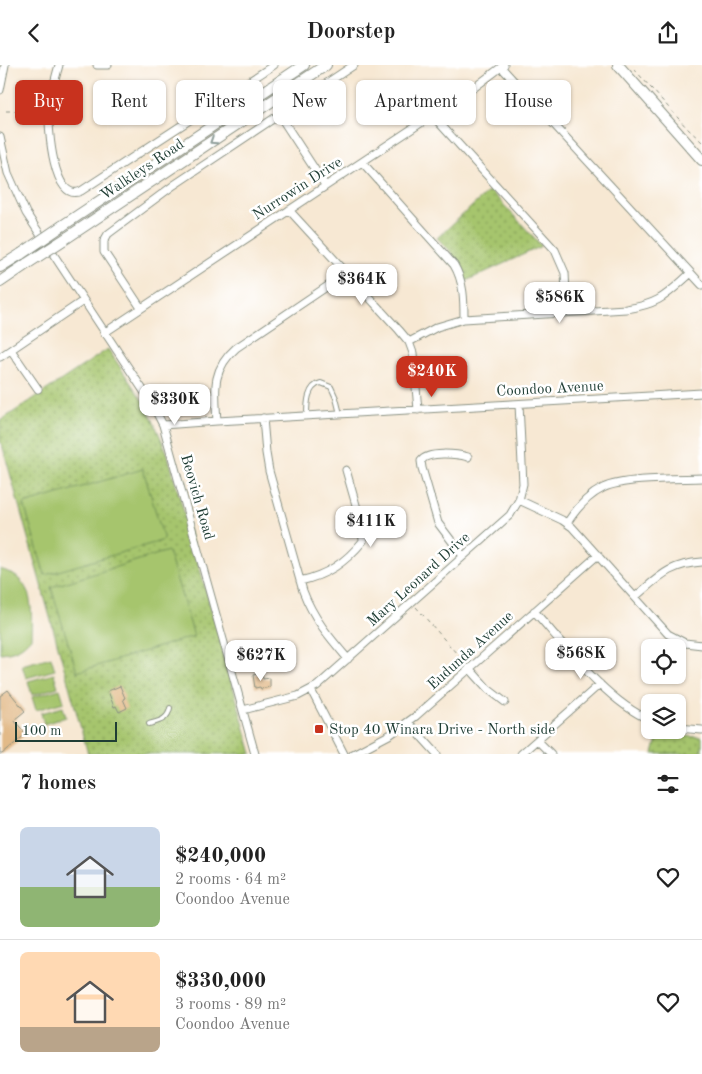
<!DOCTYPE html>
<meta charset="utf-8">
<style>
body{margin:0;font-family:"Old Standard TT",serif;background:#f2f2f2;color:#222;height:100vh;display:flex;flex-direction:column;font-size:19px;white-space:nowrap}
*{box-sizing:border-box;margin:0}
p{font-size:16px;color:#767676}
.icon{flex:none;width:28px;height:28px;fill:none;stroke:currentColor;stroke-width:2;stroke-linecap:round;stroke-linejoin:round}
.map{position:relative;height:689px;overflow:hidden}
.panel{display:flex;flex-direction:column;background:#fff;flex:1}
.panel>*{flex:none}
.top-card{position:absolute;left:15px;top:15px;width:672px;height:45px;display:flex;gap:10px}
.tools{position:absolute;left:641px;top:574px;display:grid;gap:10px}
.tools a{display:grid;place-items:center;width:45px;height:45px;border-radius:8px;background:#fff;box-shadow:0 1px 4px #0004;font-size:25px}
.scale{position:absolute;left:15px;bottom:12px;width:102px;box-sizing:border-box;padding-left:5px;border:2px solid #1f3d34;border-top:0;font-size:14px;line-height:18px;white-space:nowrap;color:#1f3d34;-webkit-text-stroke:4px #fff;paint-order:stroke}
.price{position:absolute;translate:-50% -42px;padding:0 11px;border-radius:10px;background:#fff;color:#222;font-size:16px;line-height:32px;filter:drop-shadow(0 1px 2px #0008)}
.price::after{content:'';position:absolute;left:50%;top:30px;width:15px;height:11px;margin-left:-8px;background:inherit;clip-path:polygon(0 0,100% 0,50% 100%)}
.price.current{background:#c8321e;color:#fff}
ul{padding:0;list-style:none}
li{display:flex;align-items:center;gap:15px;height:125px;padding:0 20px}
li+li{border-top:1px solid #e0e0e0}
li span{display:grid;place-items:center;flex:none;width:140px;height:100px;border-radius:8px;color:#555}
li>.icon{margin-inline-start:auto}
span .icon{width:60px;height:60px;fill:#fffc;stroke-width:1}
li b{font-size:21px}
h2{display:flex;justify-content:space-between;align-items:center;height:60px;padding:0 20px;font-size:21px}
.chip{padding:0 18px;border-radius:8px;background:#fff;box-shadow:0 1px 4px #0004;font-size:18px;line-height:45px}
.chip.current{background:#c8321e;color:#fff}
header{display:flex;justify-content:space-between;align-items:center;height:65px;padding:0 20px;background:#fff;font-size:22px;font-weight:800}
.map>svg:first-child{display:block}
</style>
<header><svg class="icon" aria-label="back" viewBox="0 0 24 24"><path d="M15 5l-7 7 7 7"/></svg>Doorstep<svg class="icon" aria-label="share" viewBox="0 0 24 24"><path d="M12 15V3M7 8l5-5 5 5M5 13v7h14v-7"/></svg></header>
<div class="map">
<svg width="702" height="689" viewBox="0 0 702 689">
<defs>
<pattern id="park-dots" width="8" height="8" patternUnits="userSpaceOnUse" patternTransform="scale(1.25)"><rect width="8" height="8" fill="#a6c56d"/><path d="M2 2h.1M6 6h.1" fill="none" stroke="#87a15a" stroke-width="1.8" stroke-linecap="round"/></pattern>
</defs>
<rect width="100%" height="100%" fill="#fff"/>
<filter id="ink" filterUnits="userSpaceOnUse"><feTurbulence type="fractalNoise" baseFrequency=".02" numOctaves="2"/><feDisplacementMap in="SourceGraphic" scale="10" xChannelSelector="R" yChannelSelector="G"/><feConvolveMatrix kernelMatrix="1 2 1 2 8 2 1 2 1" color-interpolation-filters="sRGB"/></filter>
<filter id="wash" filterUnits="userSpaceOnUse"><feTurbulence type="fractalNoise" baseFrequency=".0096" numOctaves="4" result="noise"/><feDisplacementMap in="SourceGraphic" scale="20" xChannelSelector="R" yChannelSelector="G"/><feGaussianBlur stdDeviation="1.12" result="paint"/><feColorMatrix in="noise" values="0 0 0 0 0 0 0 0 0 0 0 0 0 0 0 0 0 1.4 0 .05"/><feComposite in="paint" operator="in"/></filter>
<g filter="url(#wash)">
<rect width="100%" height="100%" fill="#f7e8d3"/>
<path fill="url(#park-dots)" stroke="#628150" d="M490,125L542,181L466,216L450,186L437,173Z
M108,284L148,344L167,387L252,689H88L3,383L0,376V356Z
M659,666L677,671L702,672V689H653Z"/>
<path fill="#a6c56d" stroke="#628150" d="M143,404L164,475L45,510L24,439Z
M168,486L194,571L77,607L51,522Z
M0,504C35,514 32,543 31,573C22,583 15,587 0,588Z
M51,592L55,605L26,613L22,600Z
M54,609L58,622L32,630L28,616Z
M60,624L64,637L36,645L32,632Z
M63,642L66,652L44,659L41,648Z"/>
<g id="blocks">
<path fill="#e2ba88" d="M262,608L263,614L270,613V622L261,624L260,622L255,623L253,610Z
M120,621L125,633L123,634L127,643L119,647L116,641L114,642L108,626Z
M8,625L25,646L14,655L26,669L2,689H0V631Z"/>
</g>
</g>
<g filter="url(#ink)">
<use href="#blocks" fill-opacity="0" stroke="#8b9284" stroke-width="1"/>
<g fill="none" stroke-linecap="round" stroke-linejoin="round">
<g stroke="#8b9284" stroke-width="6">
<path id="lane" d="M307,351C307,339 307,321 321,318L331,322L336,333L340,349
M149,659C159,656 168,655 170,643"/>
</g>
<g stroke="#8b9284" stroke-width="9">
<path id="street" d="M59,0C55,15 50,30 49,46C48,62 53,139 81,126L274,0
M97,0H108
M501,2L702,220
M0,25L5,0
M432,50L555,185L565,208L567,248
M280,51L325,120
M0,72L8,108L26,148L151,337L163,360L255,689
M362,97L454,200C464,217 464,235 464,254
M289,145L399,265L409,277L413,288L418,345
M141,243L104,187V176L108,169L174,120L354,0
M104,268L475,22L504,0
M409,277L437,262L464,254L626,244C660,239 666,230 691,208
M11,285L38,324
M0,292L83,236
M263,353L266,388L269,406L303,526C313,553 330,573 348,594
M217,356C215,326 211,305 236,283L347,208
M163,360L217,356L702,328
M519,435L562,455L572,462L668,569L685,578L702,580
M567,458C576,444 587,431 603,423C624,413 676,414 702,413
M463,491L438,458L422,403L421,396C428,386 457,389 468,392
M300,516C327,510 345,498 363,476L362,461L346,405
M635,532C659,512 669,499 702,497
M534,546C566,582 606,636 650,655
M469,603L488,624L505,637
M311,625L344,689
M243,645L298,631L317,621L510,450L519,435L523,419L519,339
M408,657L437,689
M678,663L702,665
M537,675L551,689
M353,689L391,669L416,651L598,490
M521,689L600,619"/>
</g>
<g stroke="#8b9284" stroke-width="12">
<path id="secondary" d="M618,0L702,95
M62,161L304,0
M68,172L326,0
M0,202L21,189
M0,217L28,198"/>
</g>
<path stroke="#8b9284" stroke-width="1" stroke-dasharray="4 4" stroke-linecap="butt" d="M634,4L687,63L702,77
M6,46H42
M416,542L464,597
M696,689L702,685"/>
<use href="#lane" stroke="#fff" stroke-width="4"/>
<use href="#street" stroke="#fff" stroke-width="7"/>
<use href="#secondary" stroke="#fff" stroke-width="10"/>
<g stroke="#8b9284" stroke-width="12" stroke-linecap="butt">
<path id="secondary-bridge" d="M21,189L62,161
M28,198L68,172"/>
</g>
<use href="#secondary-bridge" stroke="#fff" stroke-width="10"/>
</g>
<defs><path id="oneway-chevron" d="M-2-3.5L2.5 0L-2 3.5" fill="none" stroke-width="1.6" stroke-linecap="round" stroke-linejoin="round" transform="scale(1.25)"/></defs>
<use stroke="#8f9e9a" href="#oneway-chevron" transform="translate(213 76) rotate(147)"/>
</g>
<rect fill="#c8321e" stroke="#fff" stroke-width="2" x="314" y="659" width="10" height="10" rx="2.5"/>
<g text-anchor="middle" stroke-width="5" stroke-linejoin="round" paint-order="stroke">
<g font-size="15" fill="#1f3d34" stroke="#fff">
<text transform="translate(142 104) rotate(-34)" y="5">Walkleys Road</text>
<text transform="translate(297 123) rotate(-33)" y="5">Nurrowin Drive</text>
<text transform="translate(550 323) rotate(-3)" y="5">Coondoo Avenue</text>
<text transform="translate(198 432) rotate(74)" y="5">Beovich Road</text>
<text transform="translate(418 514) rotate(-42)" y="5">Mary Leonard Drive</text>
<text transform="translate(470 585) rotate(-42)" y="5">Eudunda Avenue</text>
</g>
<g font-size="15" fill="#1f3d34" stroke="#fff" text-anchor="start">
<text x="329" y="669">Stop 40 Winara Drive - North side</text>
</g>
</g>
</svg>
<div class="tools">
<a><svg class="icon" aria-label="locate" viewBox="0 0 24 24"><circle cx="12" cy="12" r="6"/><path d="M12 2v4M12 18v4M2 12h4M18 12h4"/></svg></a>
<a><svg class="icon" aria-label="layers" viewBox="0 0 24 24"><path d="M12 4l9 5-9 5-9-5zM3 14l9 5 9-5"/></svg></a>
</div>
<div class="scale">100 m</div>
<b class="price" style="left:362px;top:241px">$364K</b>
<b class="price" style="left:560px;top:259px">$586K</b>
<b class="price current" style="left:432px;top:333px">$240K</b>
<b class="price" style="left:175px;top:361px">$330K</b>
<b class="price" style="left:371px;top:483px">$411K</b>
<b class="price" style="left:581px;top:615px">$568K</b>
<b class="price" style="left:261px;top:617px">$627K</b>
<div class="top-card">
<a class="chip current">Buy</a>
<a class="chip">Rent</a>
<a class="chip">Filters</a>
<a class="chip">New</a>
<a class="chip">Apartment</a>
<a class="chip">House</a>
</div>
</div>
<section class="panel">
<h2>7 homes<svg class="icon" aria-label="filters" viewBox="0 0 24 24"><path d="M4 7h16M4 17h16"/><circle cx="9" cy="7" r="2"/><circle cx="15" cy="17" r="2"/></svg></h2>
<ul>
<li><span style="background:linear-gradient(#c9d6e8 60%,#8fb573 0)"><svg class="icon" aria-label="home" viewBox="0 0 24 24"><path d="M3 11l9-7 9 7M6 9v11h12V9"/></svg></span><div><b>$240,000</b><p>2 rooms · 64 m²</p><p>Coondoo Avenue</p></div><svg class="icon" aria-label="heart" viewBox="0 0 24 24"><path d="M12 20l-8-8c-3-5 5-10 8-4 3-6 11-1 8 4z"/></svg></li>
<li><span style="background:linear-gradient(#ffd9b3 75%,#b9a48a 0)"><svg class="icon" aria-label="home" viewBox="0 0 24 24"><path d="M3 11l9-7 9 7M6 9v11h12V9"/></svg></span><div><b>$330,000</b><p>3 rooms · 89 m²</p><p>Coondoo Avenue</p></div><svg class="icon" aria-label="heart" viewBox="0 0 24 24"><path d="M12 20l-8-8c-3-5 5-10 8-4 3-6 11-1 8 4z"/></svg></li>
</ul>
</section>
